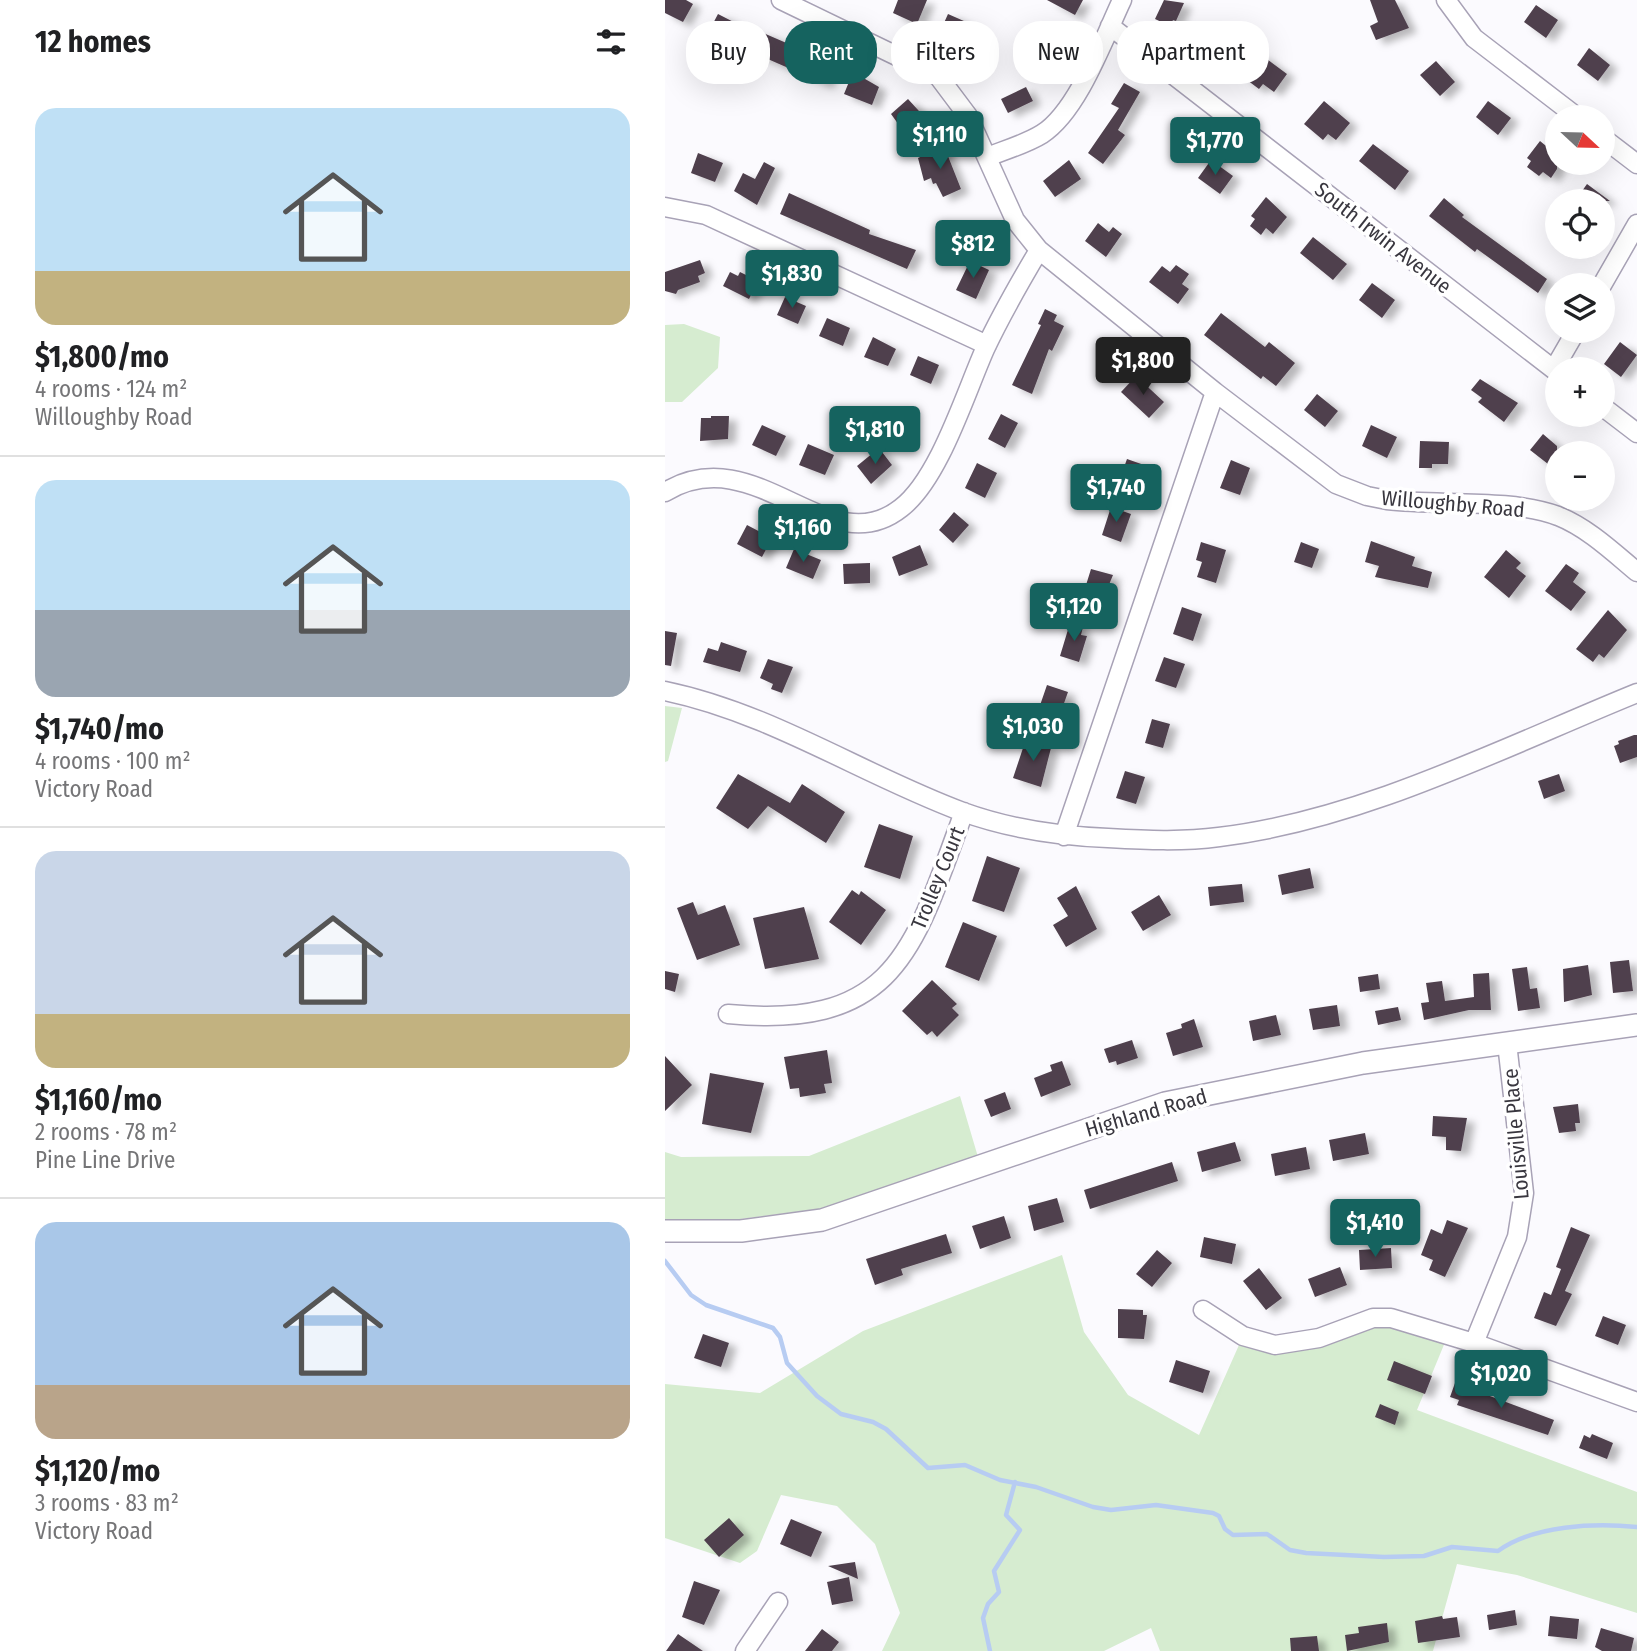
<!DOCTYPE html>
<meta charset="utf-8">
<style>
body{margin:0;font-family:"Fira Sans Condensed",sans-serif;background:#f2f2f2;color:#202124;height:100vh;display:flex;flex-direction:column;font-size:26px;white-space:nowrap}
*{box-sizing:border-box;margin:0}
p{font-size:23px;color:#757577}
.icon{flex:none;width:38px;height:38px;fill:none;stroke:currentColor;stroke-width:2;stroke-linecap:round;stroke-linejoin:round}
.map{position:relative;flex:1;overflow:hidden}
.sheet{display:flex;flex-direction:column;background:#fff;width:665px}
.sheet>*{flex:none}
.guide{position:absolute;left:21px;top:21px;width:665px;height:63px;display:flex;gap:14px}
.needle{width:46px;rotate:112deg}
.fabs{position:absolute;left:880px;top:105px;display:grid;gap:14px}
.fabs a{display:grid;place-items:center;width:70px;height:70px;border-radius:50%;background:#fff;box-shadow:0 7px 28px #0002;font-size:35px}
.price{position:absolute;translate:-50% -60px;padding:0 16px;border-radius:7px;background:#15635f;color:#fff;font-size:23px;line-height:46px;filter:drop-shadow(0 2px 4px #0008)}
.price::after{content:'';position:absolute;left:50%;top:42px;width:21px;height:16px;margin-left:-10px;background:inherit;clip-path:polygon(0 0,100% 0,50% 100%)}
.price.selected{background:#222;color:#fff}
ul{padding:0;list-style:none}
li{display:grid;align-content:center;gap:14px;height:371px;padding:0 35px}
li+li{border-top:2px solid #e0e0e0}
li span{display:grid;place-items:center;height:217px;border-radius:21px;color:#555}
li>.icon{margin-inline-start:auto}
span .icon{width:126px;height:126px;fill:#fffc;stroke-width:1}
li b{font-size:30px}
h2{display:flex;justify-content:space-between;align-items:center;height:84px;padding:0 35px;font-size:30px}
.pill{padding:0 24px;border-radius:28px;background:#fff;box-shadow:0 7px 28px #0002;font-size:24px;line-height:63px}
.pill.selected{background:#15635f;color:#fff}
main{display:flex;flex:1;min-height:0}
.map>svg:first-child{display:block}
</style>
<main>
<section class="sheet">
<h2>12 homes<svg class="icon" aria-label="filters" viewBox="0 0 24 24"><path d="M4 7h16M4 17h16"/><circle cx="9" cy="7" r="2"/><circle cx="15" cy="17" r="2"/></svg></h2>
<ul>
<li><span style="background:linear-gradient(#bfe0f5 75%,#c2b280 0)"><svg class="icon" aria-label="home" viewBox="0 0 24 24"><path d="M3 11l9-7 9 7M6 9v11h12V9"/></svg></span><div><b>$1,800/mo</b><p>4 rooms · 124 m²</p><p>Willoughby Road</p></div></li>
<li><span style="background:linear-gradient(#bfe0f5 60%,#9aa5b1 0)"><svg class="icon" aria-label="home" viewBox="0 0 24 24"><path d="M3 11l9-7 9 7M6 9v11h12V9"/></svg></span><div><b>$1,740/mo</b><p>4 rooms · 100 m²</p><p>Victory Road</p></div></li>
<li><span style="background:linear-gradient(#c9d6e8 75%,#c2b280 0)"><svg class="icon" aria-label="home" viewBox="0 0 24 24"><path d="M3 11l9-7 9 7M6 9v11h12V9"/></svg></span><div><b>$1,160/mo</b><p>2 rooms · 78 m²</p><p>Pine Line Drive</p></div></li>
<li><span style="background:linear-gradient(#a9c7e8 75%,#b9a48a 0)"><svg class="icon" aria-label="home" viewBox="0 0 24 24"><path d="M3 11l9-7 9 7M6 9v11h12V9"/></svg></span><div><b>$1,120/mo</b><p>3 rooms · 83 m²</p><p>Victory Road</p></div></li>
</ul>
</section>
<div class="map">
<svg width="972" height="1651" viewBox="0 0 972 1651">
<defs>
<filter id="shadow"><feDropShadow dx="8" dy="4.5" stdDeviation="3.5" flood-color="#0004"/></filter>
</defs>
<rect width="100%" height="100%" fill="#fbfafe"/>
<path fill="#d6ecd0" d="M19,324L55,337L53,368L17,402H0V325Z
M0,706L17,708L3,761L0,762Z
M295,1096L313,1157L154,1209L67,1220L0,1221V1152L16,1157L144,1156Z
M397,1255L419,1332L463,1395L534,1435L578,1336L596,1342L708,1318L783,1335L752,1410L972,1492V1613L852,1575L792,1564L768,1651H495L486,1628L439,1651H217L235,1613L210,1544L172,1506L116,1495L92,1551L75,1563L0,1538V1384L95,1393L198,1331Z"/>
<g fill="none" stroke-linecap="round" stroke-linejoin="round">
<path stroke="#b7ccf2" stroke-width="4.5" d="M0,1261L26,1295L41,1305L108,1328L115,1337L122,1363L152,1396L176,1414L208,1422L221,1429L263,1468L300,1465L335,1480L371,1487L428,1507L446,1510L491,1505L548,1513L554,1516L560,1529L568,1535L602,1534L625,1550L641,1553L719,1557L759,1556L787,1547L833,1551C869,1525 929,1523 972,1527
M325,1651L318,1618L323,1604L334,1592L329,1571L355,1530L341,1515L350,1482"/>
</g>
<path fill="#50414d" filter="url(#shadow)" d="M0,0H21L28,4L18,22L0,13Z
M233,0H262L252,24L228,13Z
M382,0H418L410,15Z
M499,0L519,3L511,21L508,20L505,26L490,19Z
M705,0H730L744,28L711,40L705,26L713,22Z
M871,5L893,20L881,38L859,22Z
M53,14L94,35L96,32L170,64L160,84L43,33Z
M283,14L308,25L299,45L274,34Z
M376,27L396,37L386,64L364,53Z
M924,48L945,65L933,81L912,65Z
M595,54L622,74L609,92L598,84L594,89L578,77Z
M771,61L790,82L775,96L755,75Z
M188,72L214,87L207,105L179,94Z
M459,83L475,92L453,130L460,135L438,164L423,153L454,108L446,104Z
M361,87L368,101L343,113L336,99Z
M243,99L264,122L244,139L226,114Z
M659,101L685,123L671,140L663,134L658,140L639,124Z
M823,101L846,118L833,135L811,117Z
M875,141L892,155V169L886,178L878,172L874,176L862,167L866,161L862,158Z
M708,144L744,171L730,190L694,161Z
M279,146L296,189L278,197L271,183L268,184L266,178L259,181L253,158Z
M33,153L58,163L50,182L26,173Z
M404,160L416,179L390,197L378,181Z
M546,160L568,176L555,194L533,178Z
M99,162L110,168L92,205L69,191L78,173L90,179Z
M922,184L945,201H910Z
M124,193L205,230L204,234L251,250L242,269L115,214Z
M601,197L622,217L608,234L601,228L596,235L585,226L590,219L586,216Z
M779,198L799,215L797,217L882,279L873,293L812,249L810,252L764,216Z
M433,223L444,232L448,227L457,234L441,257L420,241Z
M648,237L682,264L668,280L635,253Z
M35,260L40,273L33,276L35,282L13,290L11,294L0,291V272Z
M305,261L324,270L311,299L291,290Z
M511,265L524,274L517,284L524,289L513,304L484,282L497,266L505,272Z
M65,272L73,276L75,272L93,281L84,299L58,286Z
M707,283L730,300L717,318L694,300Z
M120,297L141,306L133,324L112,315Z
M380,309L392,315L389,321L399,326L387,351L384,349L367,394L347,385L376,325L373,324Z
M556,313L600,347L604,342L630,363L611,386L598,376L596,379L539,335Z
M162,318L185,328L178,346L154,336Z
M208,337L231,349L223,366L199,357Z
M955,342L972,355L956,377L939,364Z
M253,356L274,365L266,384L245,375Z
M471,376L499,402L484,418L456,392Z
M815,379L853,403L839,422L813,402L817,398L806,390Z
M652,394L673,411L660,427L639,410Z
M336,414L353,423L340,448L323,439Z
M46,416H64L63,439L35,441L36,418H46Z
M97,425L121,436L111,456L87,445Z
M706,425L732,437L722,458L697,446Z
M878,434L892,446V471L865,450Z
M755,441L784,442L783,464H767V468H754Z
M143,444L169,455L160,475L134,465Z
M214,448L227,465L206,484L192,466Z
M462,459L482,466L473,491L453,484Z
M566,460L585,468L575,495L555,488Z
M312,463L332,473L320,498L300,488Z
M446,507L466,514L456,542L437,535Z
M289,512L304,525L288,543L274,530Z
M82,525L107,538L97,557L72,544Z
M706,541L750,557L747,566L767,572L763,588L710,577L714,566L700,562Z
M536,542L561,550L551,583L532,577L537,562L531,560Z
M636,542L654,549L647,568L629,562Z
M255,545L263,565L234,576L227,557Z
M129,549L156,560L148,579L121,568Z
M841,550L856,563L851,568L861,576L844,598L819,577Z
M205,563V583L179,584L178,564Z
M901,564L914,573L908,582L921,592L906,611L880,591Z
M426,569L448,575L436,604L417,598Z
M517,607L537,614L528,641L508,634Z
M943,610L962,630L939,658L934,654L928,662L911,649Z
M405,623L418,627L416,635L422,636L414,662L395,656Z
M0,631L12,633L6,666L0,665Z
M56,642L82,651L75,672L38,662L43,648L53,651Z
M499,657L520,664L511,688L490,681Z
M103,659L128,667L117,693L106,689L108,684L95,678Z
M382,685L403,692L397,709L403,711L399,724L372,714Z
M487,719L505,724L498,748L480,743Z
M969,735H972V757L955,763L949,746L954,744L953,741Z
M361,739L386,748L376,787L348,778Z
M460,771L480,777L471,804L451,798Z
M73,774L125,803L137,784L180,812L161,843L103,806L83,829L51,808Z
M894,774L900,791L879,799L873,781Z
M214,824L248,836L235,879L199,867Z
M322,856L355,868L339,912L307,901Z
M645,868L649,888L617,895L613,875Z
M577,884L579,902L545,906L543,887Z
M411,886L432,929L401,947L388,925L403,916L392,898Z
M187,890L194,895L196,891L221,910L196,945L164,922Z
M494,895L506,915L478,931L466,912Z
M28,902L33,915L60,905L75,945L32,960L12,908Z
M139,907L154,959L100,969L88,918Z
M298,922L332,936L314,981L280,967Z
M964,960L968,991L948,993L945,962Z
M923,965L927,995L899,1002L898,969Z
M862,967L865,989L872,988L875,1008L853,1011L847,969Z
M0,971L14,974L10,992L0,989Z
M824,973L826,1010H804L759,1020L756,1003L764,1002L761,983L777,981L780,1001L809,997L808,974Z
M713,974L715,989L695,992L693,977Z
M267,980L292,1004L287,1008L294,1015L272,1037L267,1031L262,1035L237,1011Z
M672,1005L675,1026L648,1030L644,1009Z
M733,1007L736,1020L713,1025L710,1011Z
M611,1015L616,1035L588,1041L584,1021Z
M529,1019L538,1047L508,1056L501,1033L517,1028L516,1024Z
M467,1040L473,1058L452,1065L451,1061L444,1063L439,1049Z
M162,1050L167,1083L159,1084L161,1093L135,1097L134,1088L125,1089L119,1057Z
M0,1056L27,1085L0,1111Z
M397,1061L406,1085L376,1097L369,1078L387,1071L385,1065Z
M45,1073L99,1083L86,1133L37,1124Z
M340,1092L346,1109L326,1117L319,1100Z
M913,1104L915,1123H910L911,1131L894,1133L888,1107Z
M768,1116L802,1118L796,1151L781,1150V1137L767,1136Z
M700,1133L704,1154L668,1161L664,1140Z
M570,1142L576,1161L537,1172L532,1152Z
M641,1147L645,1169L610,1176L606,1154Z
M507,1162L513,1181L425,1209L419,1190Z
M392,1198L399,1222L369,1231L363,1206Z
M339,1216L346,1238L315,1249L307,1226Z
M782,1220L803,1228L780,1277L764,1270L768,1260L756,1255L766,1229L777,1234Z
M906,1227L925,1235L900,1291L907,1294L891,1326L869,1318L879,1292L886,1295L896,1269L891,1267Z
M281,1234L287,1253L236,1269L238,1275L210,1285L201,1259Z
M539,1237L571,1244L567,1264L535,1257Z
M726,1248L727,1268L695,1270L694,1250Z
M492,1250L507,1263L487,1287L471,1274Z
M675,1267L682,1285L650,1297L643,1279Z
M594,1268L617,1298L601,1310L578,1281Z
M453,1309L478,1310V1315H482L479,1339L453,1338Z
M938,1316L961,1325L953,1345L930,1336Z
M38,1334L64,1343L56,1367L29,1358Z
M511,1360L545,1371L538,1393L504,1382Z
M729,1361L767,1376L760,1394L722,1380Z
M790,1383L889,1420L883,1435L792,1405L794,1400L785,1397Z
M715,1404L734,1412L730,1425L710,1417Z
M927,1434L948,1443L942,1459L914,1448L919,1435L925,1438Z
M64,1518L79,1535L54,1557L39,1540Z
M126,1519L157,1532L146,1557L115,1544Z
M190,1562L193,1579L163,1566Z
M184,1577L188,1601L167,1605L162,1582Z
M29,1581L55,1590L39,1625L17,1617Z
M850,1610L852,1625L824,1630L822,1615Z
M777,1616L778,1619L792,1617L795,1637L753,1643L750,1621Z
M885,1616L914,1619L912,1639L883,1636Z
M722,1623L724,1642L682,1651L680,1635L694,1633L693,1627Z
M936,1628L969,1638L966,1651H937L930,1647Z
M157,1629L174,1642L167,1651H140Z
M13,1634L38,1651H1Z
M652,1636L654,1651H626L625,1638Z"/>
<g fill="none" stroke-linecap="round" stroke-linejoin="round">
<g stroke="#a8a2b6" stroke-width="21">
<path id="minor" d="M116,0L273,76L303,116L350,220L374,250L550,392L671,484L702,496L722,500C775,506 843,498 893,516C923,528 948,552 972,572
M781,0L809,38L912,117
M445,26L892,372
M938,138L972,164
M322,157C340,150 361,144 377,134C413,111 439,38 457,0
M0,207L41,215L322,345
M937,285L972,224
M889,369L911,331
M938,407L972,433
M0,492C91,437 163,566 236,508C274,479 300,394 320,349C336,315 355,282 374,250
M0,691C106,713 198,775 298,812C345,829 394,836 443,838C480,840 517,842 554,837C697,820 839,747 972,693
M399,836L550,392
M63,1014C232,1030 249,948 299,812
M538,1310L578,1336L610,1345L654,1338L708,1318H726L809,1343L972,1402
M809,1343L852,1237L859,1193L842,1043
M80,1651L113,1602"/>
</g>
<g stroke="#a8a2b6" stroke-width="24">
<path id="tertiary" d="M0,1231H76L157,1220L500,1103L698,1063L972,1025"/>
</g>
<use href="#minor" stroke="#fff" stroke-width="18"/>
<use href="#tertiary" stroke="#fff" stroke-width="21"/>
</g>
<g text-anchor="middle" stroke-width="7" stroke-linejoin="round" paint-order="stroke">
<g font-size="21" fill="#39373f" stroke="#fff">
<text transform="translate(718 238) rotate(38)" y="7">South Irwin Avenue</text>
<text transform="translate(788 504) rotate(5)" y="7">Willoughby Road</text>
<text transform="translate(273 878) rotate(-68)" y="7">Trolley Court</text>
<text transform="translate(481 1113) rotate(-16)" y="7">Highland Road</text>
<text transform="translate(851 1134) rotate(-95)" y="7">Louisville Place</text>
</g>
</g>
</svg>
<div class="fabs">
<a><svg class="needle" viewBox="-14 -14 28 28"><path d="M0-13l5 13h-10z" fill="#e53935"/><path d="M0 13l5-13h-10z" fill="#757577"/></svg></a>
<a><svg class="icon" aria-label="locate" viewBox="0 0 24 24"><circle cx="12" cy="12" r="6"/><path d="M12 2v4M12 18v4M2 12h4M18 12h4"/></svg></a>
<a><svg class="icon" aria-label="layers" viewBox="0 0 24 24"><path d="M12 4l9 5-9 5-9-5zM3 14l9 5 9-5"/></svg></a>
<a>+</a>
<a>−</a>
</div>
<b class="price" style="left:275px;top:171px">$1,110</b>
<b class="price" style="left:550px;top:177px">$1,770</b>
<b class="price" style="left:308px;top:280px">$812</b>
<b class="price" style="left:127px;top:310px">$1,830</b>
<b class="price selected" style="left:478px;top:397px">$1,800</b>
<b class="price" style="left:210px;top:466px">$1,810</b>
<b class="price" style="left:451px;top:524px">$1,740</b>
<b class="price" style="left:138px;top:564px">$1,160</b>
<b class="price" style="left:409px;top:643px">$1,120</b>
<b class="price" style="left:368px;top:763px">$1,030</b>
<b class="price" style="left:710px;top:1259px">$1,410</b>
<b class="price" style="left:836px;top:1410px">$1,020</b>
<div class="guide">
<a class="pill">Buy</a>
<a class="pill selected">Rent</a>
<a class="pill">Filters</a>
<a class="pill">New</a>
<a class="pill">Apartment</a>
</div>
</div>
</main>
